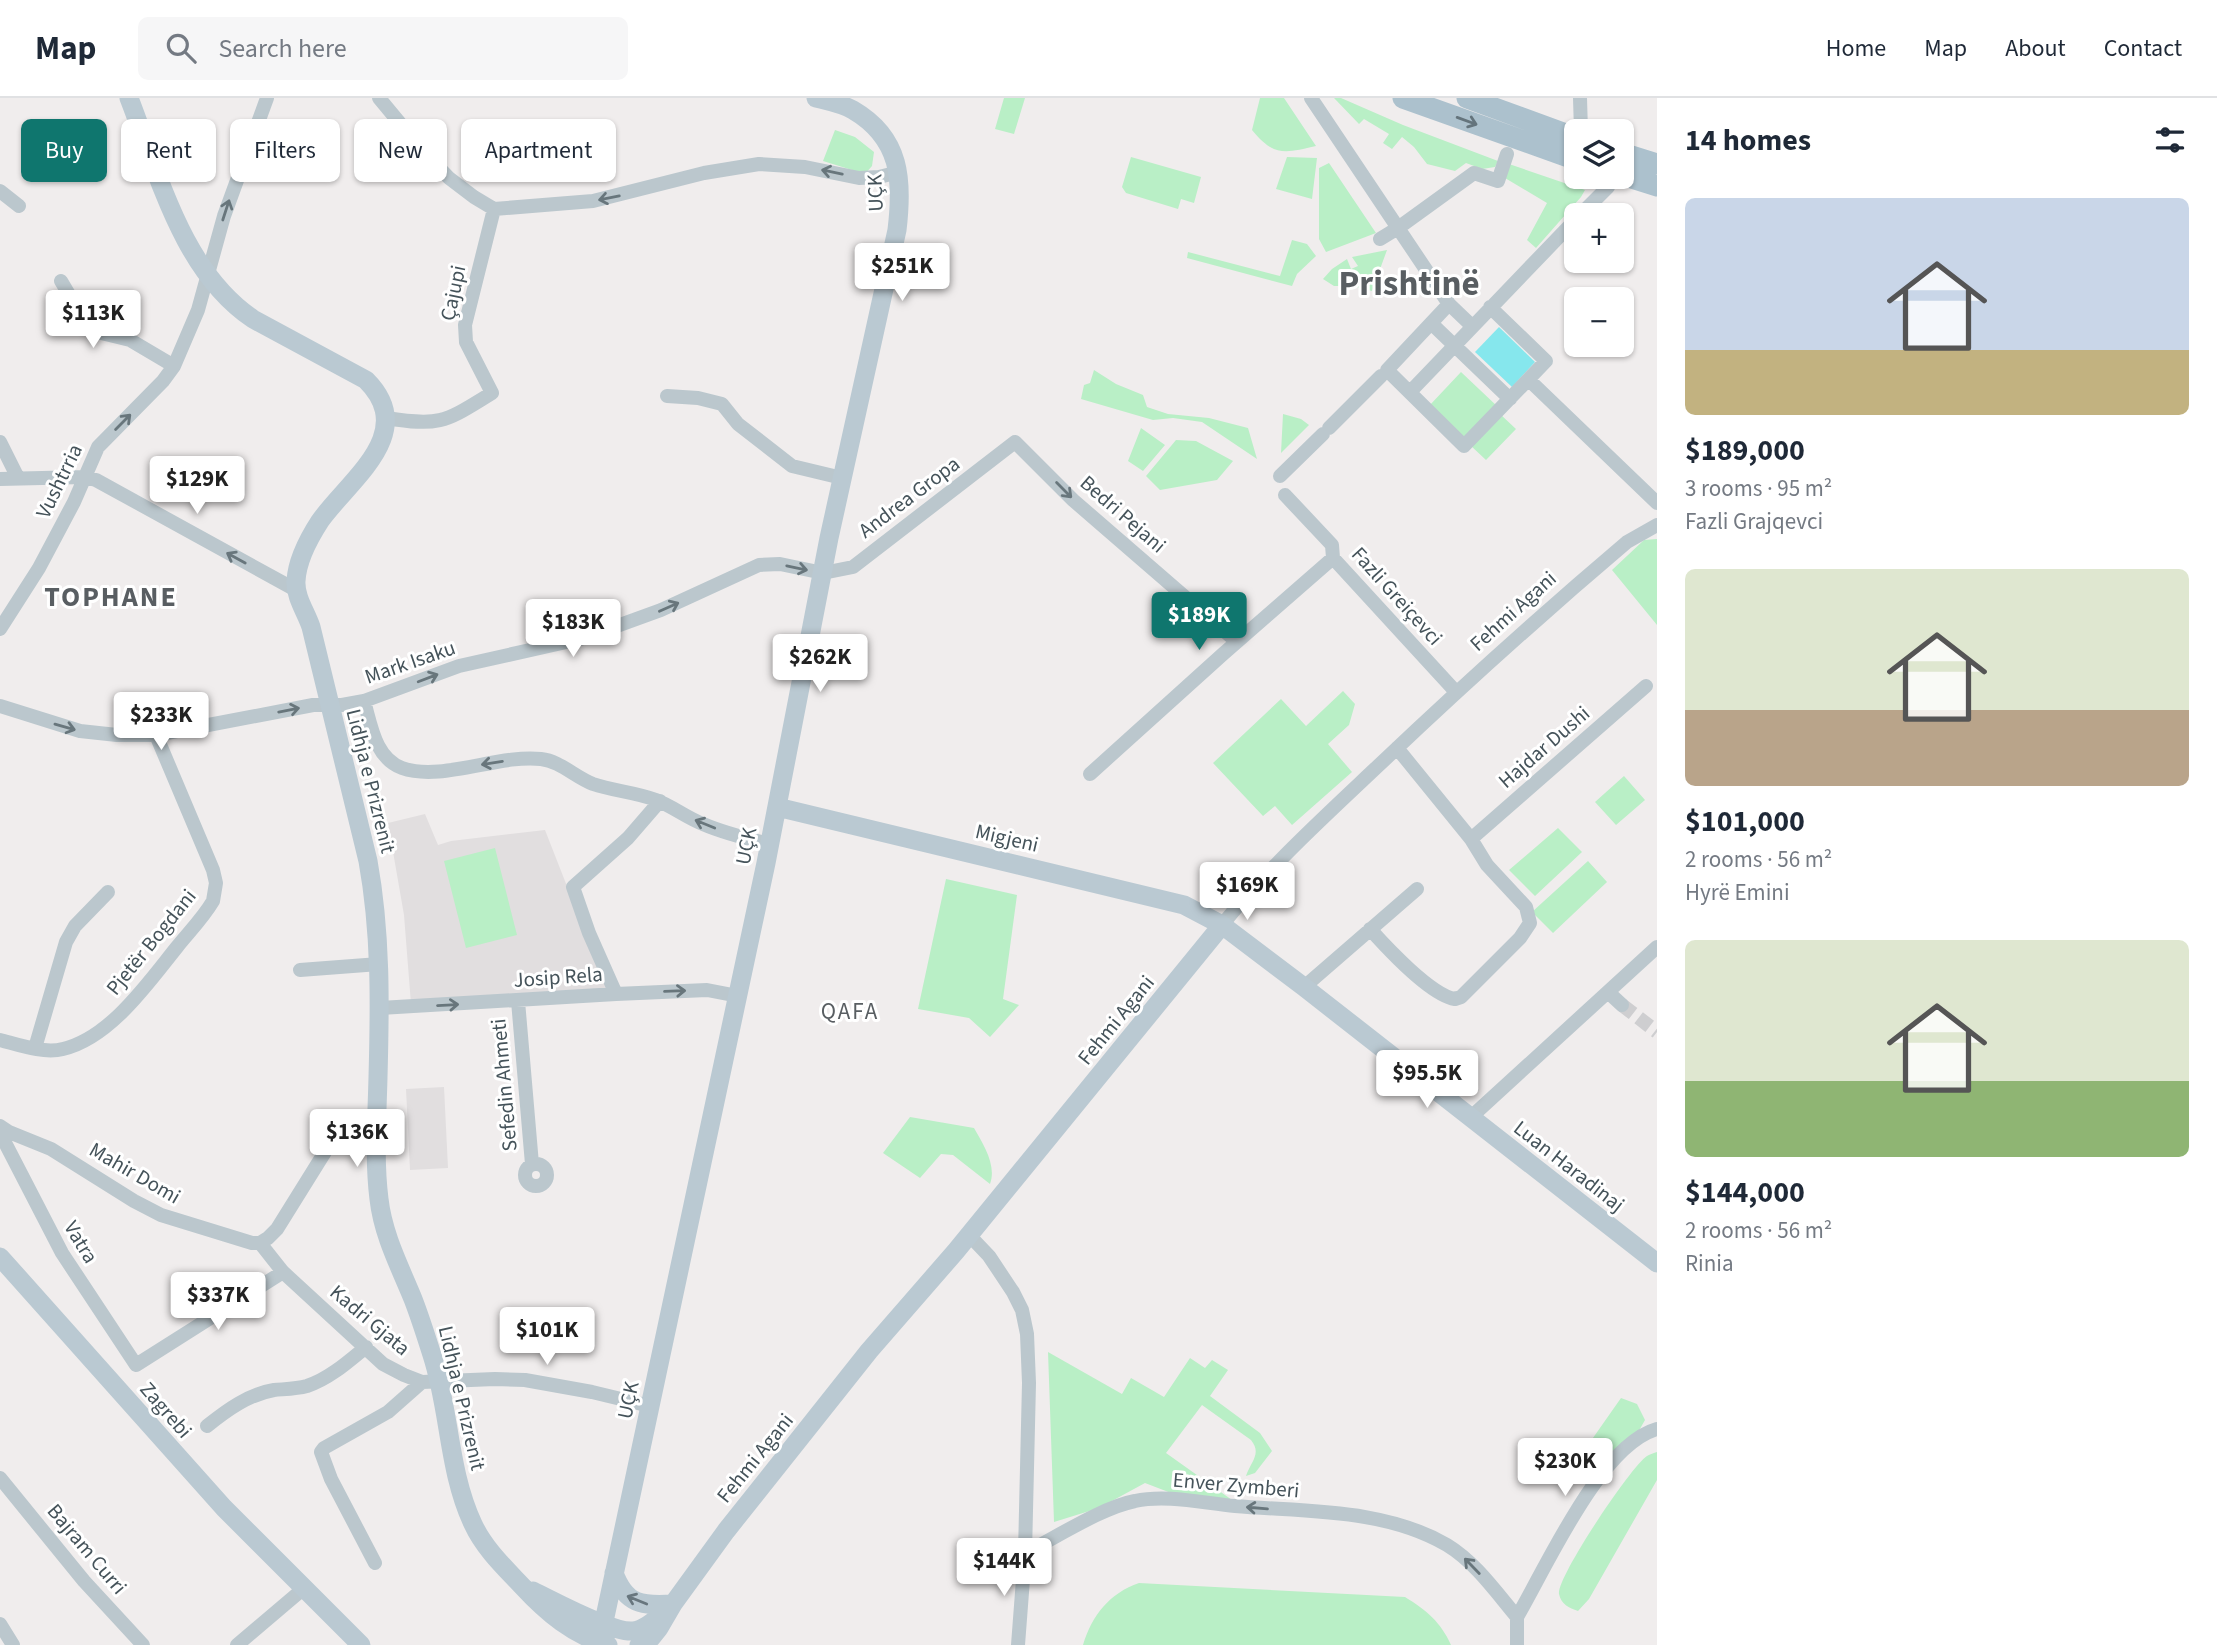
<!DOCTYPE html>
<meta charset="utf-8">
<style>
body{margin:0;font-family:"Source Sans 3",sans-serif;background:#f6f6f7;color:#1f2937;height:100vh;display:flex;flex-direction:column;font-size:26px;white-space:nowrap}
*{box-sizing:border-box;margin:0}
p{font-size:23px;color:#747a83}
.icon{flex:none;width:38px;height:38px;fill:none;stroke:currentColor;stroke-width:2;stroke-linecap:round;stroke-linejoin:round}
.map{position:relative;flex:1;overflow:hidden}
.side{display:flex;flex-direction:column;background:#fff;width:560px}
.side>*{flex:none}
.banner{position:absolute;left:21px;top:21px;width:665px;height:63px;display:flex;gap:14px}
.controls{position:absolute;left:1564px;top:21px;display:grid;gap:14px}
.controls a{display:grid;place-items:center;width:70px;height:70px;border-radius:10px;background:#fff;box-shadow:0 2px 5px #0004;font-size:35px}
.price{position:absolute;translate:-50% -60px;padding:0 16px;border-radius:7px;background:#fff;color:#222;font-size:23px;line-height:46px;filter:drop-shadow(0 2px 4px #0008)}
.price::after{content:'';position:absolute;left:50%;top:42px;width:21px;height:16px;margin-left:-10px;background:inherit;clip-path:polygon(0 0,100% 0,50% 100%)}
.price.selected{background:#0f766e;color:#fff}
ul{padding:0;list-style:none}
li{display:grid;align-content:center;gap:14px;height:371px;padding:0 28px}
li span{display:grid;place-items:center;height:217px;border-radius:10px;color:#555}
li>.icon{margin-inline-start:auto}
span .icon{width:126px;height:126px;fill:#fffc;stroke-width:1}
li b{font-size:30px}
h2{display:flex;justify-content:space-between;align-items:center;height:84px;padding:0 28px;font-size:30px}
.pill{padding:0 24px;border-radius:10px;background:#fff;box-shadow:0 2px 5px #0004;font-size:24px;line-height:63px}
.pill.selected{background:#0f766e;color:#fff}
header{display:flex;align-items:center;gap:42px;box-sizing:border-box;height:98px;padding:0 35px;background:#fff;border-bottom:2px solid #e0e1e3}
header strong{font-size:33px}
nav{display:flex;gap:38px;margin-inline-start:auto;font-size:24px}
.search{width:490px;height:63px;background:#f6f6f7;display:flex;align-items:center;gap:18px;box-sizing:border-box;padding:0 24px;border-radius:10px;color:#747a83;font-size:26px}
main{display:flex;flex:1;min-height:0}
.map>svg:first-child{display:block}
</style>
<header>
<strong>Map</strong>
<div class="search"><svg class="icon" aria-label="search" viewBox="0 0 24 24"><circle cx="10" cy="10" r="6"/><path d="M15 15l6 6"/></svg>Search here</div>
<nav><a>Home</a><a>Map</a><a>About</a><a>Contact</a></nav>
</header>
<main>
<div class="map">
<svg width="1657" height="1547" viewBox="0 0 1657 1547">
<rect width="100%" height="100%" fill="#f0eded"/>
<path fill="#e1dedf" d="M425,716L438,747L451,743L545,732L608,893L411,906L404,817L388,725Z
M444,989L448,1070L410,1072L406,991Z"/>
<path fill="#b9efc6" d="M1004,0H1025L1014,36L995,31Z
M1260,0H1284L1316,48C1285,55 1274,59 1252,32Z
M1334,0H1341L1403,27L1498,63L1495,69L1482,71L1466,65L1455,73L1427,66L1414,49L1402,39L1392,51L1383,45L1389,36L1364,21L1359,26Z
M835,32L855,39L874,54L872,68L865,76L823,63Z
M1131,59L1201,79L1194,105L1181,101L1178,111L1126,95L1122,89Z
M1287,59L1317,60L1312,101L1276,91Z
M1329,65L1376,135L1326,154L1319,141V70Z
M1509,66L1585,92L1581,99L1536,150L1527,142L1547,105L1505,80Z
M1292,142L1307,146L1316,158L1297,176L1292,188L1187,160L1188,154L1280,178Z
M1387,152L1372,193L1352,188H1334L1323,181L1332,171L1347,161L1351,171L1358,168L1352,159Z
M1094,272L1116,286L1143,297L1147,309L1168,316L1209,320L1248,330L1257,361L1202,324L1173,320L1153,322L1081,301L1084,287L1090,285Z
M1461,274L1498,309L1465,343L1429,308Z
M1283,316L1301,321L1309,327L1281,355Z
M1500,316L1516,331L1486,362L1470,347Z
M1141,330L1165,347L1143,373L1128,363Z
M1176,342L1196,343L1233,363L1217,382L1160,392L1146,378Z
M1657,441V527L1612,472L1644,442Z
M1343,593L1355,606L1349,627L1328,646L1352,674L1292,727L1275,708L1263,718L1213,665L1281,601L1306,628Z
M1624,678L1645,702L1616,727L1595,704Z
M1558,730L1582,754L1535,798L1509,772Z
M495,750L517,837L466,850L444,763Z
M1588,763L1607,784L1553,835L1532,814Z
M946,781L1017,797L1003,901L1019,907L990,939L969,920L918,911Z
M910,1019L974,1030C983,1046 997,1067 990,1086L953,1057L941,1056L920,1080L883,1055Z
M1048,1254L1122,1296L1131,1280L1164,1299L1190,1260L1205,1270L1212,1262L1228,1272L1210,1298L1260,1335L1272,1353L1255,1375L1246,1378C1251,1363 1262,1356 1251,1342L1202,1307L1166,1355L1232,1402L1184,1400L1145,1385L1099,1410L1054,1424Z
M1621,1300L1637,1306L1645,1322L1637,1336L1601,1369L1583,1371L1573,1362L1562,1376L1549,1366L1563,1345L1581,1357Z
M1657,1354V1382L1589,1501L1578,1513C1569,1510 1561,1506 1559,1496C1556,1480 1632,1367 1647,1358C1650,1356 1654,1355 1657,1354Z
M1139,1485L1405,1499C1426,1512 1441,1524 1451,1547H1083C1092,1517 1110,1495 1139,1485Z"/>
<path fill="#86e7ed" d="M1499,229L1535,264L1512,289L1475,254Z"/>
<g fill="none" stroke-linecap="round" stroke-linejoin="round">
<path stroke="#ceced0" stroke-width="14" stroke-dasharray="14 7" stroke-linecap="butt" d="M1622,907L1657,934"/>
<path stroke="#bbc7cd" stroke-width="14" d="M379,0L423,53L449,80L474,99L494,111L593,103L704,75L759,66L805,69L859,80L879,79L899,74
M1311,0L1398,130L1380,141
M1580,0L1581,33
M0,93L19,108
M1580,117L1608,89
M61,183L87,227L93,233L130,242L174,268
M1449,206L1387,272L1464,348L1546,263L1490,209
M1431,225L1510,301
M1472,228L1449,206L1398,130L1474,75L1498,83L1507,56
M1529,282L1657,405
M1410,294L1577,120
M667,298L698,300L722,306L738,326L792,368L842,380
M386,320C442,329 446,323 492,295L466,244L465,227L494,111
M1329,330L1381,278
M0,344L18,380
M1280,378L1323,336
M0,381L84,379L96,382L296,492
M1285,397L1332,447L1333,460L1456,594
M0,531L39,470L74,404L98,349L163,283L174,268L198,212L224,118L267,0
M364,603C371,627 375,660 402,670C441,684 499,656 541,661C560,663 575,679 593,686C613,693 635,694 656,702C672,708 687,720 703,726C724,735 748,741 770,746
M0,608L80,633L117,637H156L313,607H342L364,603L459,568L584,540L661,512L759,467L780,466L823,475L853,469L1015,344L1073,402L1237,544
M1397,650L1471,741
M1090,676L1223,556L1333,460
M1222,827C1269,769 1324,719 1378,668C1459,591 1542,516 1627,444L1657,427
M1370,831C1387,850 1431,897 1455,901L1461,899L1520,840L1530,825L1526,809L1487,767L1471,741L1646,588
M300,872L379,866
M1304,889L1417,791
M1609,895L1622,907
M616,896L589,835L573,789L628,740L660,703
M518,903L532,1066
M380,910L616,896L707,892L738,898
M0,942C19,947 44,956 63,951C110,940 148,885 177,849C189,834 203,820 213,803L216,785L213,772L156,637
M35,950L66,844L75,828L108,794
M1470,1020L1657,849
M0,1028L9,1034L51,1051L134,1103L161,1117L252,1145H260L283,1174L383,1266L404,1277L422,1284L495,1281L525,1282L592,1294L650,1308
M0,1035L62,1155L136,1267L283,1174
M525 1077a11 11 0 1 1 22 0a11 11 0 1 1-22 0Z
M969,1137L989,1158L1013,1194L1022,1212L1027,1236L1029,1285L1025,1455L1018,1547
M260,1145L268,1140L277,1131L338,1033C351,1025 363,1032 377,1036
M207,1328C227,1312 249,1296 274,1292C285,1291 296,1291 307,1288C329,1281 349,1263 366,1249
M0,1380L84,1483L143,1547
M1025,1455C1055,1440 1103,1409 1135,1403C1166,1396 1203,1405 1235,1408C1305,1414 1384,1410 1447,1447C1475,1464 1496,1494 1517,1519
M375,1465L331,1381L321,1354L324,1350L388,1314L422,1284
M1517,1519C1547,1468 1600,1347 1657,1331
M0,1526L13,1547
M237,1547L303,1491
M1517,1547V1519"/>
<path stroke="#bac9d2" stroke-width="19" d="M129,0C159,77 182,173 253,221L366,282C419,335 350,381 320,423C309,440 297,463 296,483C295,499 306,514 311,529L368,763C381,835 380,906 378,979C377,1020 374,1061 379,1101C383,1137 400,1169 413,1201C420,1219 426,1238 432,1257C450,1312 448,1373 473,1426C484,1450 504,1469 522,1488C547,1515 573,1537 608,1547
M777,709L1184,807L1222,827L1304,889L1657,1165
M0,1159L224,1410L361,1547
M614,1475C626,1507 642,1508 673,1506
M533,1493C554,1503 612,1535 633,1533C644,1532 654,1523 662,1516
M599,1547L766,765L829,440L897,132C903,82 901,40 853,12C843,6 828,3 816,0
M639,1547L651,1540L659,1530L673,1506L726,1433L869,1253L956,1153L1222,827"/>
<path stroke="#acc1cd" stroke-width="21" d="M1403,0L1577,62
M1467,0L1577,40
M1622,55L1657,66
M1622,77L1657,88"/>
</g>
<defs><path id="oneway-shaft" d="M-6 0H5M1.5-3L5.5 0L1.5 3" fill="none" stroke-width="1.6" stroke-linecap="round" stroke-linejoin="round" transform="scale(1.75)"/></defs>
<use stroke="#64747c" href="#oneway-shaft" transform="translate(1467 23) rotate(20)"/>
<g stroke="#68767c">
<use href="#oneway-shaft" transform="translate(832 74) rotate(-168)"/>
<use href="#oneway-shaft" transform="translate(609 100) rotate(169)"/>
<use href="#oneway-shaft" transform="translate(226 112) rotate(-72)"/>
<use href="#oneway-shaft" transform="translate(123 324) rotate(-45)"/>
<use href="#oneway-shaft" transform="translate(1064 392) rotate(45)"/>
<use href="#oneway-shaft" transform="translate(236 460) rotate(-151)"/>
<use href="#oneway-shaft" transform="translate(797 470) rotate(12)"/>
<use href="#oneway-shaft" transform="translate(669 509) rotate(-24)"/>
<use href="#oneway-shaft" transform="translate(428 580) rotate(-21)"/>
<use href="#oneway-shaft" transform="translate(289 612) rotate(-11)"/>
<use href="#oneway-shaft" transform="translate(65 629) rotate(16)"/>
<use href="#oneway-shaft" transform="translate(492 665) rotate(171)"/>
<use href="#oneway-shaft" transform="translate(705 726) rotate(-158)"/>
<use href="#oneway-shaft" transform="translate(675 893) rotate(-2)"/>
<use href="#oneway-shaft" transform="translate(448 907) rotate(-3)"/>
<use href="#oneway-shaft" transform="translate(1257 1410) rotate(-175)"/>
<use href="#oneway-shaft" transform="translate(1472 1468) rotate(-134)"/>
</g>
<use stroke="#68767e" href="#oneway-shaft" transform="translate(637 1502) rotate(-158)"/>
<g text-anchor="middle" stroke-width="6" stroke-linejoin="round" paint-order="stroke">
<g font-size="21" fill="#45535a" stroke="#fff">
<text transform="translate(875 95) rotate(-92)" y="7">UÇK</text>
<text transform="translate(453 195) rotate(-78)" y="7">Çajupi</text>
<text transform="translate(59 383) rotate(-64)" y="7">Vushtrria</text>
<text transform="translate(909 399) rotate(-37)" y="7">Andrea Gropa</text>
<text transform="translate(1123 416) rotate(41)" y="7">Bedri Pejani</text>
<text transform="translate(1397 498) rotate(48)" y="7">Fazli Greiçevci</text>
<text transform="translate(1513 513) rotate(-42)" y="7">Fehmi Agani</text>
<text transform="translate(410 564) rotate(-19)" y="7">Mark Isaku</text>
<text transform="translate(1544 649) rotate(-41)" y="7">Hajdar Dushi</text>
<text transform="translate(371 683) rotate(76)" y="7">Lidhja e Prizrenit</text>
<text transform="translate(1007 740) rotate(13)" y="7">Migjeni</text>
<text transform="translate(746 748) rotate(-79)" y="7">UÇK</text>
<text transform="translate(151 844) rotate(-51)" y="7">Pjetër Bogdani</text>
<text transform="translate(558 879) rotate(-4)" y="7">Josip Rela</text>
<text transform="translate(1116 922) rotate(-51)" y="7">Fehmi Agani</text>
<text transform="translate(504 987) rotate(-95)" y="7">Sefedin Ahmeti</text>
<text transform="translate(1569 1068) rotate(38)" y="7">Luan Haradinaj</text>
<text transform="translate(135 1075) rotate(30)" y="7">Mahir Domi</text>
<text transform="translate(81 1144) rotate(59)" y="7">Vatra</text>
<text transform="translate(370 1222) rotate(40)" y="7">Kadri Gjata</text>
<text transform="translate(462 1300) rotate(77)" y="7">Lidhja e Prizrenit</text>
<text transform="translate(628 1302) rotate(-78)" y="7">UÇK</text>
<text transform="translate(166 1312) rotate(49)" y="7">Zagrebi</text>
<text transform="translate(755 1360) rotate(-51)" y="7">Fehmi Agani</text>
<text transform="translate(1236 1387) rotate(5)" y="7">Enver Zymberi</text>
<text transform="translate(87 1451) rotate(50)" y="7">Bajram Curri</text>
</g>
<g font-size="23" letter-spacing="2" fill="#595e62" stroke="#fff">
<text x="850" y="921">QAFA</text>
</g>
<g font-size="28" font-weight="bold" letter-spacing="2" fill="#595e62" stroke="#fff">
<text x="111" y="508">TOPHANE</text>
</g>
<g font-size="35" font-weight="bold" fill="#595e62" stroke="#fff">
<text x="1409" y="197">Prishtinë</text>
</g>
</g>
</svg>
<div class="controls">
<a><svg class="icon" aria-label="layers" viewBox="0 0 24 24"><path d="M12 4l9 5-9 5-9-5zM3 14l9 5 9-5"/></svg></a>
<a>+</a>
<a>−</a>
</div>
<b class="price" style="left:902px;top:205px">$251K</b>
<b class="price" style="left:93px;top:252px">$113K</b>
<b class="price" style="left:197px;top:418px">$129K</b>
<b class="price selected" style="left:1199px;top:554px">$189K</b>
<b class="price" style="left:573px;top:561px">$183K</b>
<b class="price" style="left:820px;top:596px">$262K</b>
<b class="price" style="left:161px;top:654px">$233K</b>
<b class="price" style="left:1247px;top:824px">$169K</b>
<b class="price" style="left:1427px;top:1012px">$95.5K</b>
<b class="price" style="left:357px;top:1071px">$136K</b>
<b class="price" style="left:218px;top:1234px">$337K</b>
<b class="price" style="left:547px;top:1269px">$101K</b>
<b class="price" style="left:1565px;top:1400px">$230K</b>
<b class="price" style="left:1004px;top:1500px">$144K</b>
<div class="banner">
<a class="pill selected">Buy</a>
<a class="pill">Rent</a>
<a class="pill">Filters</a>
<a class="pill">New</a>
<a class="pill">Apartment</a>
</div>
</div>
<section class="side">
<h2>14 homes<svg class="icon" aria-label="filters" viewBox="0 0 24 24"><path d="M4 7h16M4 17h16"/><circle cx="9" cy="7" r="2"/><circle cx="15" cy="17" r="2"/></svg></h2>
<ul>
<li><span style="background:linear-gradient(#c9d6e8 70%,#c2b280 0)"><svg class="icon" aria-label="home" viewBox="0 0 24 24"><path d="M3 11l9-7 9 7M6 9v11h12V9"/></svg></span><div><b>$189,000</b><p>3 rooms · 95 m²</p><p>Fazli Grajqevci</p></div></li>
<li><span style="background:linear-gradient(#dfe7d0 65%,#b9a48a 0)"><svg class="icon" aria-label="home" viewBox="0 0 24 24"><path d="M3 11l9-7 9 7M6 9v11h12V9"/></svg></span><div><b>$101,000</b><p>2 rooms · 56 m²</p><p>Hyrë Emini</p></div></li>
<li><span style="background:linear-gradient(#dfe7d0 65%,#8fb573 0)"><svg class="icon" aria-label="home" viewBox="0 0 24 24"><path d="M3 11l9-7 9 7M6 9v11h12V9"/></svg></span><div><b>$144,000</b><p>2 rooms · 56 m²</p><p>Rinia</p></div></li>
</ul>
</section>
</main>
